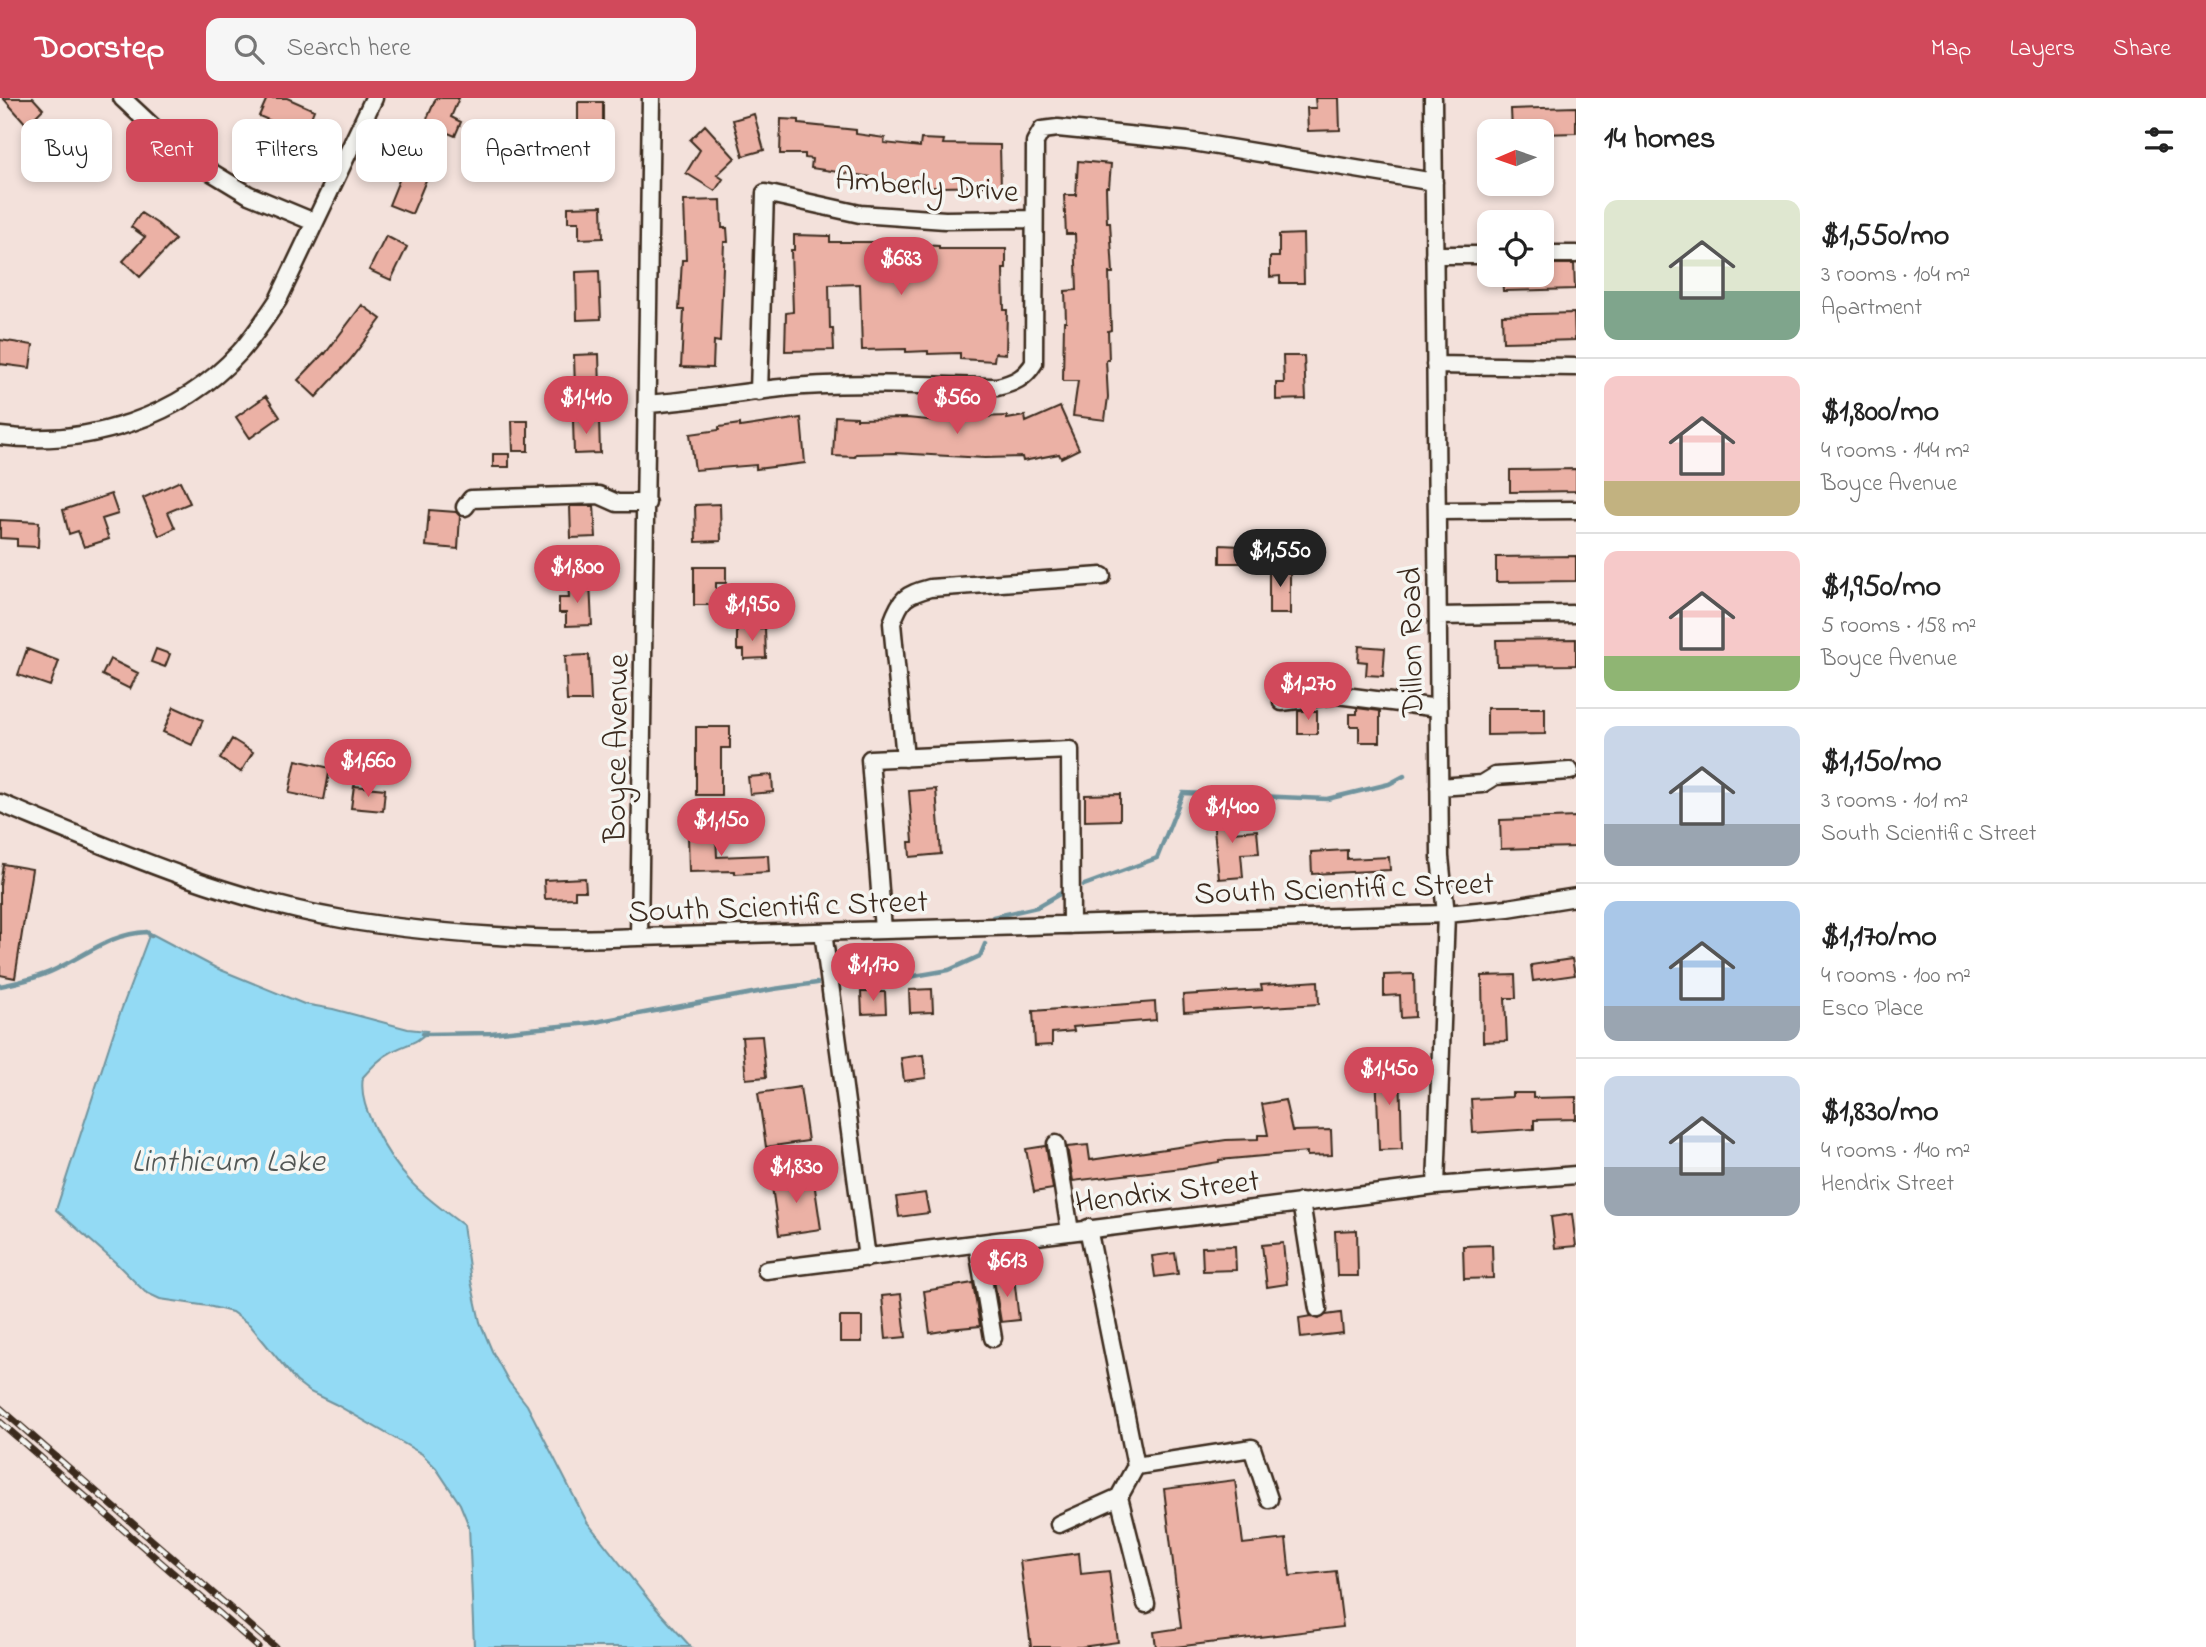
<!DOCTYPE html>
<meta charset="utf-8">
<style>
body{margin:0;font-family:"Indie Flower",sans-serif;background:#f6f6f6;color:#222;height:100vh;display:flex;flex-direction:column;font-size:26px;white-space:nowrap}
*{box-sizing:border-box;margin:0}
p{font-size:23px;color:#767676}
.icon{flex:none;width:38px;height:38px;fill:none;stroke:currentColor;stroke-width:2;stroke-linecap:round;stroke-linejoin:round}
.map{position:relative;flex:1;overflow:hidden}
.side{display:flex;flex-direction:column;background:#fff;width:630px}
.side>*{flex:none}
.hud{position:absolute;left:21px;top:21px;width:665px;height:63px;display:flex;gap:14px}
.needle{width:46px;rotate:268deg}
.buttons{position:absolute;left:1477px;top:21px;display:grid;gap:14px}
.buttons a{display:grid;place-items:center;width:77px;height:77px;border-radius:14px;background:#fff;box-shadow:0 4px 10px #0003;font-size:35px}
.price{position:absolute;translate:-50% -60px;padding:0 16px;border-radius:24px;background:#d1495b;color:#fff;font-size:23px;line-height:46px;filter:drop-shadow(0 2px 4px #0008)}
.price::after{content:'';position:absolute;left:50%;top:42px;width:21px;height:16px;margin-left:-10px;background:inherit;clip-path:polygon(0 0,100% 0,50% 100%)}
.price.on{background:#222;color:#fff}
ul{padding:0;list-style:none}
li{display:flex;align-items:center;gap:21px;height:175px;padding:0 28px}
li+li{border-top:2px solid #e0e0e0}
li span{display:grid;place-items:center;flex:none;width:196px;height:140px;border-radius:14px;color:#555}
li>.icon{margin-inline-start:auto}
span .icon{width:84px;height:84px;fill:#fffc;stroke-width:1}
li b{font-size:30px}
h2{display:flex;justify-content:space-between;align-items:center;height:84px;padding:0 28px;font-size:30px}
.chip{padding:0 24px;border-radius:14px;background:#fff;box-shadow:0 4px 10px #0003;font-size:24px;line-height:63px}
.chip.on{background:#d1495b;color:#fff}
header{display:flex;align-items:center;gap:42px;box-sizing:border-box;height:98px;padding:0 35px;background:#d1495b;color:#fff}
header strong{font-size:33px}
nav{display:flex;gap:38px;margin-inline-start:auto;font-size:24px}
.search{width:490px;height:63px;background:#f6f6f6;display:flex;align-items:center;gap:18px;box-sizing:border-box;padding:0 24px;border-radius:14px;color:#767676;font-size:26px}
main{display:flex;flex:1;min-height:0}
.map>svg:first-child{display:block}
</style>
<header>
<strong>Doorstep</strong>
<div class="search"><svg class="icon" aria-label="search" viewBox="0 0 24 24"><circle cx="10" cy="10" r="6"/><path d="M15 15l6 6"/></svg>Search here</div>
<nav><a>Map</a><a>Layers</a><a>Share</a></nav>
</header>
<main>
<div class="map">
<svg width="1576" height="1549" viewBox="0 0 1576 1549">
<rect width="100%" height="100%" fill="#f3e1db"/>
<filter id="ink" filterUnits="userSpaceOnUse"><feTurbulence type="fractalNoise" baseFrequency=".0143" numOctaves="2"/><feDisplacementMap in="SourceGraphic" scale="14" xChannelSelector="R" yChannelSelector="G"/><feConvolveMatrix kernelMatrix="1 2 1 2 8 2 1 2 1" color-interpolation-filters="sRGB"/></filter>
<g filter="url(#ink)">
<path fill="#93daf4" stroke="#70949e" stroke-width="2" d="M150,835L216,870L304,906L333,911L408,931L427,933C419,945 406,946 393,953C381,959 372,969 363,979C360,998 367,1014 375,1031C398,1078 422,1097 463,1127L471,1183L480,1224L492,1253L509,1284L527,1307L587,1424L653,1507L691,1549H474L469,1428L460,1406L436,1370L422,1356L335,1306L310,1294L296,1283L250,1227L232,1214L208,1208L160,1201L145,1194L115,1164L56,1112L119,918Z"/>
<g fill="none" stroke-linecap="round" stroke-linejoin="round">
<path stroke="#70949e" stroke-width="4.5" d="M1084,787L1157,760L1183,695L1327,701L1389,686L1404,678
M993,819L1037,809L1063,794
M843,884L909,879L949,872L980,858L985,846
M0,888C21,884 43,879 62,868C90,854 114,835 147,834L151,838
M423,936L491,935L590,925L774,891L817,885"/>
</g>
<path fill="#ebb1a5" stroke="#3b2a1e" stroke-width="2" d="M3,0H33L43,11L27,27Z
M267,0H287L314,12L304,37L259,18Z
M436,0H459L451,19L461,24L455,38L446,34L412,116L389,107L410,55L412,56Z
M1315,0H1339L1340,32L1308,33L1307,10H1316Z
M578,4H603V42H578Z
M1576,9V35L1542,36V33H1512L1511,11Z
M754,16L764,52L743,58L733,22Z
M781,21L799,22V26L856,32V36L885,40L884,45L920,49L921,41L944,42L943,46L1000,47L1001,91H988L987,88L896,90V84L891,82L811,70L812,61L805,60V56H780Z
M705,27L735,60L717,77L723,81L715,93L686,75L700,52L690,42Z
M1078,63L1111,66L1109,89H1106L1107,124H1110L1113,175H1109L1111,232L1108,233L1109,262H1106L1108,299L1105,322L1073,318L1078,283H1063L1064,223H1066L1065,193L1077,192L1075,136H1066L1064,97H1076Z
M721,102L722,130H727L728,144H724L720,244L714,243L713,270L681,269L684,212H679L682,162H686L684,103Z
M602,108L603,140L579,141V124H568V109Z
M141,115L158,126L175,142L140,179L123,163L145,139L131,129Z
M1303,136L1304,185H1280V178L1270,179V159H1279V137Z
M794,137L830,138V144H881L882,148L920,147L939,148V151H1006V171H1003L1004,212H1007L1006,256L995,255L994,263L960,261V255L928,256V253L906,254V251L862,252L860,186L829,187L830,231H833L834,252L785,253L786,215L793,214L791,152H794Z
M386,138L407,149L391,182L369,172Z
M1542,166H1574L1575,191L1503,193L1502,177H1542Z
M599,173L601,221L577,222L576,174Z
M362,207L381,221L350,262L316,299L298,282L324,255L325,256Z
M1574,215L1575,242L1503,244L1502,217Z
M0,242L33,247L30,270L0,266Z
M599,256L600,291L575,292L574,257Z
M1283,258H1304L1306,301L1276,302V285H1284Z
M266,298L280,319L250,340L236,319Z
M1060,309L1079,351L1061,360L1059,356L1023,363L1022,359L985,360L895,355L856,356L855,359L833,358L835,318L857,319V321L907,320L938,323V315H967L979,316V319L1007,318V321L1025,318L1026,324Z
M801,320L805,365L756,371V367L695,372L690,336L719,332V329L740,326V329Z
M599,321L600,355L574,356L573,322Z
M512,323H528V353H513Z
M493,356H509V369H493Z
M1576,371V393L1510,394V372Z
M180,383L190,405L168,414L175,430L159,438L143,400Z
M111,396L118,416L102,421L109,441L84,449L78,433L69,436L63,412Z
M720,406L721,443L696,444L695,407Z
M570,408H594L596,439L571,440Z
M429,412L456,414L460,418L458,451L426,448Z
M0,422L39,424L38,449L17,448V441L0,440Z
M1220,447L1241,448V465H1220Z
M1576,458V483L1496,484V459Z
M1269,467H1290V516H1269Z
M694,469H726V485H716V507H694Z
M590,484L592,527L566,528V515H559V500H569L568,485Z
M765,530L766,560L744,561V552H737V531Z
M1576,541V567L1497,568L1496,542Z
M1359,548L1385,550L1383,578L1366,577L1367,564L1358,563Z
M27,551L59,563L50,588L18,577Z
M156,551L170,556L165,569L151,564Z
M589,557L591,603H567L565,558Z
M110,561L138,575L130,591L102,577Z
M174,609L203,622L192,647L163,634Z
M1357,610L1380,613V644H1359V628H1350V616H1357Z
M1487,610H1545V636L1487,637Z
M1298,613H1317V636H1298Z
M696,629H730V650H721V697H696Z
M232,641L253,654L241,674L220,661Z
M296,662L330,670L324,702L289,695Z
M772,677L773,694L750,696L748,679Z
M354,688L385,691L383,713L351,710Z
M936,691L941,756L910,759L909,744H913L909,693Z
M1120,696V722L1085,723V697Z
M1230,709L1232,734L1257,732L1259,755L1241,756L1243,779L1219,781L1212,711Z
M1576,719V749L1501,751L1500,722Z
M716,736L717,759L768,757L769,774L735,776V773L689,774L688,737Z
M1347,752V761L1389,759L1390,772L1312,776L1311,754Z
M3,766L32,771L15,880L0,877V787Z
M585,780L586,793H575V800L545,801L544,782Z
M1572,861L1575,877L1533,883L1531,867Z
M1414,876L1415,919L1401,920L1400,897L1384,898V877Z
M1515,877L1516,900H1505L1507,943L1483,944L1482,878Z
M1318,883L1319,906L1184,914L1183,897L1262,892L1261,887Z
M932,891L933,914L910,915L909,892Z
M861,894H885L886,915L862,916Z
M1155,904L1156,922L1073,929L1074,933L1052,935V947L1035,948L1033,913Z
M762,938L766,979L746,981L742,939Z
M923,957L926,980L904,983L901,960Z
M1400,967L1402,1051L1379,1052L1376,968Z
M800,989L808,1043L766,1049L758,995Z
M1512,995H1533V1000L1576,999V1021L1534,1022V1031L1473,1035L1471,1001L1512,999Z
M1285,1002L1292,1033L1331,1032L1332,1057L1307,1058V1054L1219,1062V1064L1182,1070L1073,1083L1067,1049L1088,1047L1090,1062L1226,1042L1258,1041V1037H1268L1262,1006Z
M1046,1048L1053,1091L1034,1094L1026,1051Z
M813,1077L821,1131L779,1137L771,1082Z
M925,1095L929,1115L899,1119L896,1099Z
M1572,1116L1576,1148L1555,1150L1551,1119Z
M1357,1132L1358,1178H1337L1335,1133Z
M1283,1145L1287,1186L1267,1189L1262,1147Z
M1492,1147L1493,1180L1464,1181L1463,1148Z
M1235,1148L1236,1172L1203,1173L1202,1149Z
M1175,1155L1178,1176L1155,1179L1152,1158Z
M1014,1179L1019,1222L1001,1224L994,1182Z
M973,1185L980,1228L949,1231V1232L930,1235L924,1193Z
M901,1196L906,1239L886,1241L882,1198Z
M1341,1215L1343,1235L1301,1240L1299,1220L1311,1218L1319,1221L1326,1217Z
M840,1219H862V1244H840Z
M1235,1382L1243,1446L1286,1441L1290,1478L1336,1473L1343,1529L1175,1549H1156L1154,1534L1181,1530L1164,1391Z
M1079,1455L1081,1476L1109,1473L1118,1544L1081,1549H1031L1020,1463Z"/>
<g fill="none" stroke-linecap="round" stroke-linejoin="round">
<g stroke="#3b2a1e" stroke-width="21">
<path id="minor" d="M122,0L183,57L249,97L314,124
M1433,0L1440,759L1446,816L1436,1088
M1542,156H1576
M1434,157H1489
M1435,267L1576,269
M759,294L765,95L860,116L945,122L1034,121
M647,306C692,303 736,295 781,290C852,283 925,288 997,289C1014,285 1025,280 1034,265L1035,44L1042,32L1058,30L1187,43L1434,84
M0,338C87,349 180,320 240,254C254,238 266,220 278,202L374,0
M465,409L471,401L599,397L617,405H647
M1437,413L1576,412
M1438,518L1576,516
M1282,604L1337,597L1438,610
M905,660L892,525C901,500 905,497 930,490L1102,478
M1439,689L1482,686L1495,678L1570,673
M0,705C111,751 224,801 342,821C405,832 470,837 533,840C568,842 604,840 639,839L1446,816L1508,810L1576,799
M883,832L870,661L1070,652L1071,827
M823,834L867,1160
M639,839L651,0
M1056,1046L1070,1133
M1301,1104L1318,1211
M1088,1130L1136,1368L1252,1350L1269,1401
M977,1145L993,1240
M766,1172L1436,1088L1576,1077
M1119,1399L1146,1506
M1059,1426L1119,1399L1136,1368"/>
</g>
<use href="#minor" stroke="#f6f6f2" stroke-width="16"/>
<g stroke="#3b2a1e" stroke-width="7">
<path id="rail" d="M0,1310L275,1549
M0,1324L258,1549"/>
</g>
<use href="#rail" stroke="#f6f6f2" stroke-width="4.5" stroke-dasharray="13" stroke-linecap="butt"/>
</g>
</g>
<g text-anchor="middle" stroke-width="7" stroke-linejoin="round" paint-order="stroke">
<g font-size="32" fill="#3b2a1e" stroke="#f6f6f2">
<text transform="translate(927 86) rotate(4)" y="11">Amberly Drive</text>
<text transform="translate(1410 544) rotate(-91)" y="11">Dillon Road</text>
<text transform="translate(615 650) rotate(-89)" y="11">Boyce Avenue</text>
<text transform="translate(1344 789) rotate(-2)" y="11">South Scientific Street</text>
<text transform="translate(778 807) rotate(-2)" y="11">South Scientific Street</text>
<text transform="translate(1167 1092) rotate(-7)" y="11">Hendrix Street</text>
</g>
<g font-size="33" font-style="italic" fill="#515654" stroke="#f6f6f2">
<text x="228" y="1073">Linthicum Lake</text>
</g>
</g>
</svg>
<div class="buttons">
<a><svg class="needle" viewBox="-14 -14 28 28"><path d="M0-13l5 13h-10z" fill="#e53935"/><path d="M0 13l5-13h-10z" fill="#767676"/></svg></a>
<a><svg class="icon" aria-label="locate" viewBox="0 0 24 24"><circle cx="12" cy="12" r="6"/><path d="M12 2v4M12 18v4M2 12h4M18 12h4"/></svg></a>
</div>
<b class="price" style="left:901px;top:199px">$683</b>
<b class="price" style="left:586px;top:338px">$1,410</b>
<b class="price" style="left:957px;top:338px">$560</b>
<b class="price on" style="left:1280px;top:491px">$1,550</b>
<b class="price" style="left:577px;top:507px">$1,800</b>
<b class="price" style="left:752px;top:545px">$1,950</b>
<b class="price" style="left:1308px;top:624px">$1,270</b>
<b class="price" style="left:368px;top:701px">$1,660</b>
<b class="price" style="left:1232px;top:747px">$1,400</b>
<b class="price" style="left:721px;top:760px">$1,150</b>
<b class="price" style="left:873px;top:905px">$1,170</b>
<b class="price" style="left:1389px;top:1009px">$1,450</b>
<b class="price" style="left:796px;top:1107px">$1,830</b>
<b class="price" style="left:1007px;top:1201px">$613</b>
<div class="hud">
<a class="chip">Buy</a>
<a class="chip on">Rent</a>
<a class="chip">Filters</a>
<a class="chip">New</a>
<a class="chip">Apartment</a>
</div>
</div>
<section class="side">
<h2>14 homes<svg class="icon" aria-label="filters" viewBox="0 0 24 24"><path d="M4 7h16M4 17h16"/><circle cx="9" cy="7" r="2"/><circle cx="15" cy="17" r="2"/></svg></h2>
<ul>
<li><span style="background:linear-gradient(#dfe7d0 65%,#7fa58c 0)"><svg class="icon" aria-label="home" viewBox="0 0 24 24"><path d="M3 11l9-7 9 7M6 9v11h12V9"/></svg></span><div><b>$1,550/mo</b><p>3 rooms · 104 m²</p><p>Apartment</p></div></li>
<li><span style="background:linear-gradient(#f6c9c9 75%,#c2b280 0)"><svg class="icon" aria-label="home" viewBox="0 0 24 24"><path d="M3 11l9-7 9 7M6 9v11h12V9"/></svg></span><div><b>$1,800/mo</b><p>4 rooms · 144 m²</p><p>Boyce Avenue</p></div></li>
<li><span style="background:linear-gradient(#f6c9c9 75%,#8fb573 0)"><svg class="icon" aria-label="home" viewBox="0 0 24 24"><path d="M3 11l9-7 9 7M6 9v11h12V9"/></svg></span><div><b>$1,950/mo</b><p>5 rooms · 158 m²</p><p>Boyce Avenue</p></div></li>
<li><span style="background:linear-gradient(#c9d6e8 70%,#9aa5b1 0)"><svg class="icon" aria-label="home" viewBox="0 0 24 24"><path d="M3 11l9-7 9 7M6 9v11h12V9"/></svg></span><div><b>$1,150/mo</b><p>3 rooms · 101 m²</p><p>South Scientific Street</p></div></li>
<li><span style="background:linear-gradient(#a9c7e8 75%,#9aa5b1 0)"><svg class="icon" aria-label="home" viewBox="0 0 24 24"><path d="M3 11l9-7 9 7M6 9v11h12V9"/></svg></span><div><b>$1,170/mo</b><p>4 rooms · 100 m²</p><p>Esco Place</p></div></li>
<li><span style="background:linear-gradient(#c9d6e8 65%,#9aa5b1 0)"><svg class="icon" aria-label="home" viewBox="0 0 24 24"><path d="M3 11l9-7 9 7M6 9v11h12V9"/></svg></span><div><b>$1,830/mo</b><p>4 rooms · 140 m²</p><p>Hendrix Street</p></div></li>
</ul>
</section>
</main>
